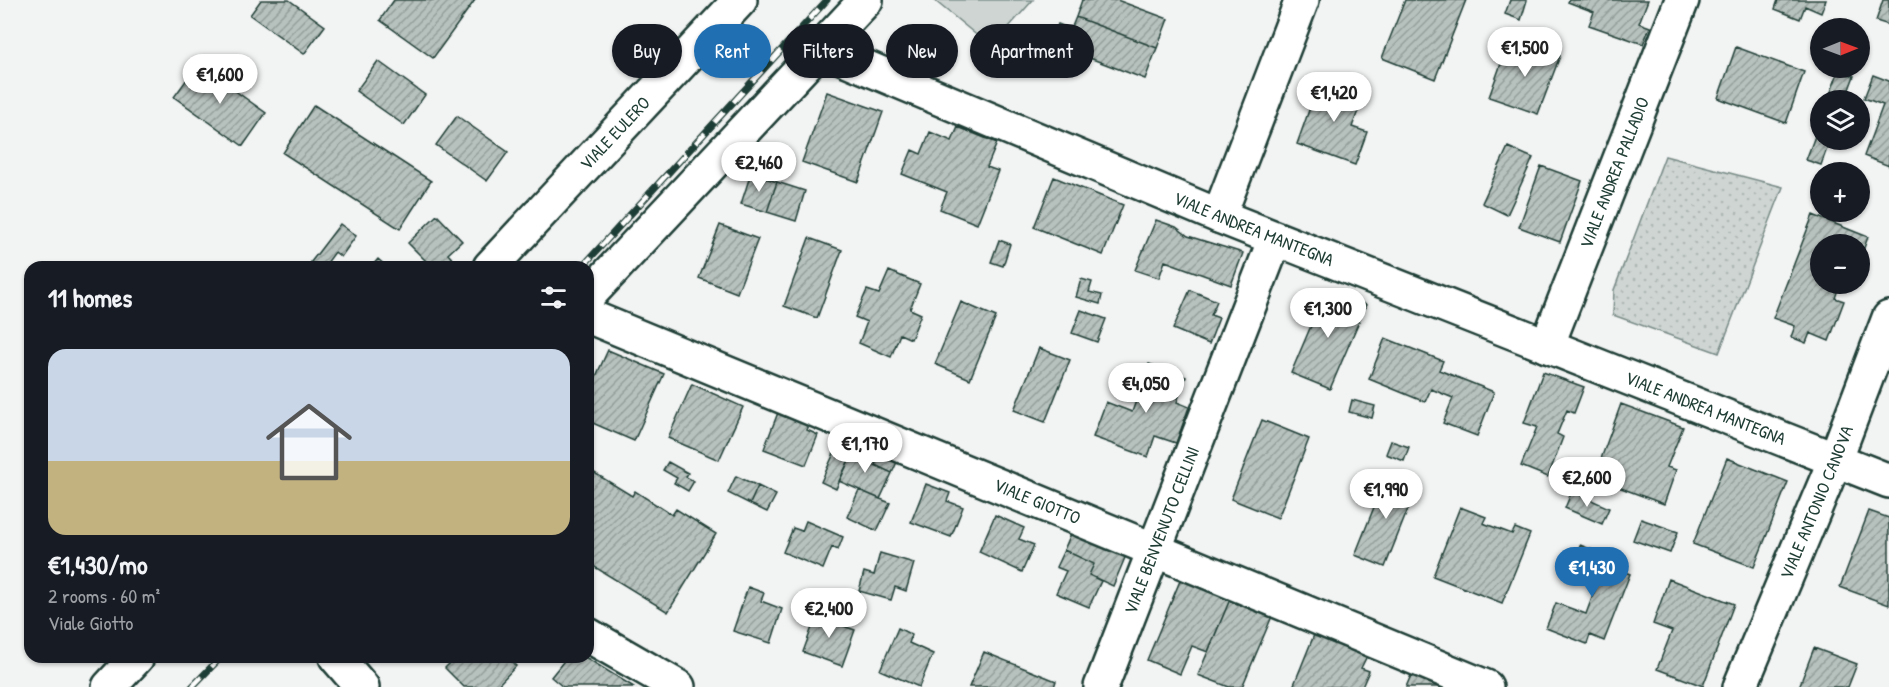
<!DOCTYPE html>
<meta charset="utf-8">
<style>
body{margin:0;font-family:"Patrick Hand",sans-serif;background:#20242c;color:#f1f3f6;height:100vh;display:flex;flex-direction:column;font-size:22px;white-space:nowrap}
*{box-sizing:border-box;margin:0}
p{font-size:20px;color:#9ea1a6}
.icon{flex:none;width:33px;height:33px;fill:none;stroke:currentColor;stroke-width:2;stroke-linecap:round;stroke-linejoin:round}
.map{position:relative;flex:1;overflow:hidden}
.drawer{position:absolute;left:24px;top:261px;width:570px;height:402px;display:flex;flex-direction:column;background:#171b24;border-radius:18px;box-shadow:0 2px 4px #0004}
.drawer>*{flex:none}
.top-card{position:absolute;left:612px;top:24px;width:570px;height:54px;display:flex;gap:12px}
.needle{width:39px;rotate:89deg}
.buttons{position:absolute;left:1810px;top:18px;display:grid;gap:12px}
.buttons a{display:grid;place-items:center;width:60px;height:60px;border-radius:50%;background:#171b24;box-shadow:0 2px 4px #0004;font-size:30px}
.price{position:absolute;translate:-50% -51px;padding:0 14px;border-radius:21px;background:#fff;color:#222;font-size:20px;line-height:39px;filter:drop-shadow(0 2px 3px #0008)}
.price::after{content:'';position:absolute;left:50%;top:36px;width:18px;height:14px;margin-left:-9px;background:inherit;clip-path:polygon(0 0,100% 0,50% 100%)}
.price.active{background:#1f6fb2;color:#fff}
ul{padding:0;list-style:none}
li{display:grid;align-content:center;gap:12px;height:318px;padding:0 24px}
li+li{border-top:2px solid #363941}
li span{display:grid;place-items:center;height:186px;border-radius:18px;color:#555}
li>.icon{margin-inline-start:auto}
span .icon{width:108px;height:108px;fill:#fffc;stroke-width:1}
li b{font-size:26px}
h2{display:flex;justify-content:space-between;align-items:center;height:72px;padding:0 24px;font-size:26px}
.pill{padding:0 21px;border-radius:27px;background:#171b24;box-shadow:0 2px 4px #0004;font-size:21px;line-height:54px}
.pill.active{background:#1f6fb2;color:#fff}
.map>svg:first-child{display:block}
</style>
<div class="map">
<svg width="1889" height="687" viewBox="0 0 1889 687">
<defs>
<pattern id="grass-dots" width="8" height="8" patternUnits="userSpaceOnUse" patternTransform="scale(1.5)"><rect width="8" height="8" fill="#ced5d3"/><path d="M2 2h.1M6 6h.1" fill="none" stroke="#b0b8b6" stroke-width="1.8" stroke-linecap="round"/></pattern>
<pattern id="building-hatch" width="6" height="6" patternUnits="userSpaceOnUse" patternTransform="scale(1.5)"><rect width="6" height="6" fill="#b7c1bd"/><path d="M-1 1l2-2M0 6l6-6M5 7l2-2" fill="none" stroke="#949e9a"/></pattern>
</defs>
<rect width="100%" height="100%" fill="#f2f3f3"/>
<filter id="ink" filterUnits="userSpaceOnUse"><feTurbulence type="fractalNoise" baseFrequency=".0167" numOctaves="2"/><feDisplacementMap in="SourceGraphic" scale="12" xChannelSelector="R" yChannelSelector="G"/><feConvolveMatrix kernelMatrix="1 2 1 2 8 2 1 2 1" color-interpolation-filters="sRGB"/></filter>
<g filter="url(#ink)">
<path fill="url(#grass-dots)" stroke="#768984" stroke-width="1.5" d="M1665,156L1783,187L1719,353L1613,315L1614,290Z"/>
<path fill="#ced5d3" stroke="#768984" stroke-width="1.5" d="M934,0H1033L991,47Z"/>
<path fill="url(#building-hatch)" stroke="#1f3d34" stroke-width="1.5" d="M261,0H289L325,26L304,54L250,15Z
M394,0H475L433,58L380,20Z
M1082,0H1117L1168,19L1157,48L1076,17Z
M1405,0H1466L1435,79L1382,58Z
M1510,0H1527L1521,20L1505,14Z
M1569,0H1648L1639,23L1650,27L1643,44L1589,25L1594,12L1568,2Z
M1778,0H1826L1821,13L1805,6L1800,19L1775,9Z
M1883,0H1889V25L1876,21Z
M1076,17L1157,48L1145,79L1050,43L1058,24L1071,29Z
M1528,45L1560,56L1538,114L1489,97L1507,47L1525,54Z
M1736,47L1804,72L1786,123L1718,98Z
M378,61L425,95L404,125L356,91Z
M198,64L266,113L243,146L174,97Z
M1839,70L1854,76L1845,100H1828Z
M1873,75L1889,81V166L1864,156L1883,105L1864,98Z
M1320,79L1364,95L1352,127L1367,132L1355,165L1297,144Z
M827,92L883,112L858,182L802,162Z
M314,105L431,181L400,229L283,153Z
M457,116L508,152L487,181L436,145Z
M1821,120V140H1830L1821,165L1806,160Z
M958,127L997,143L987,167L998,171L977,224L940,209L947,192L902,174L912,150L921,154L930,132L952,141Z
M1508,147L1533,158L1507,215L1482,203Z
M1541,166L1582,181L1560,242L1519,227Z
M751,173L777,182L767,212L741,204Z
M1054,177L1123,205L1103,255L1034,227Z
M777,182L805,191L796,221L767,212Z
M437,215L462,241L448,254L456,263L452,267H432L408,243Z
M1813,215L1868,237L1860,259V244H1821V284H1840L1835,298L1844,301L1829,341L1810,333L1806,343L1791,337L1795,326L1773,318Z
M1156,220L1176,227L1188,236L1243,253L1231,285L1165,261L1159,278L1135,270Z
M340,224L356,236L341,257L335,252L324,267H317L311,262Z
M720,225L758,239L737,293L699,278Z
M809,238L842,250L817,318L784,306Z
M999,240L1010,244L1003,266L991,262Z
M378,259L387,267H371Z
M889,271L920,284L910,309L921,314L911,339L900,334L891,357L859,343L867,322L855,317L867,290L879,294Z
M1081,279L1092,282L1089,292L1102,295L1100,304L1076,297Z
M1327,288L1366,305L1330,389L1291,373Z
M1190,290L1217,301L1211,315L1219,318L1209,344L1173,329Z
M961,302L996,317L970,379L935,364Z
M1081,310L1106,319L1097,342L1072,333Z
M1385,338L1443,361L1439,370L1494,392L1477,436L1443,423L1453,398L1431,389L1425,402L1369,379Z
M1039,348L1070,360L1045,422L1014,410Z
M608,350L664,374L634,441L588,421V394Z
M1149,364L1186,377L1177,402L1189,407L1176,443L1155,436L1148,457L1093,437L1106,402L1132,412Z
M1543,372L1584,387L1574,413L1567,410L1557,434L1563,437L1548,477L1521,466L1537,427L1524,423Z
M692,384L743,407L719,460L668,438Z
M1352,400L1375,406L1372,418L1349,412Z
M1621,404L1683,427L1667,467L1676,470L1664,504L1594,478Z
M779,410L810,422L807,430L818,435L806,465L764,449Z
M1262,420L1309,439L1278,518L1231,499Z
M840,440L855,447L836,489L821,482Z
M877,440L902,451L892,473L875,465L878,457L871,454Z
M1391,441L1409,447L1404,461L1386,454Z
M855,447L878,457L875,465L892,473L880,499L839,481Z
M1727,458L1788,482L1754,567L1693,544Z
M668,462L688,473L686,477L694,481L688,491L674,483L677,478L663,470Z
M588,469L632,496L635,491L672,515L676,509L716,534L668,612L590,564L588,568Z
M1388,472L1418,484L1385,567L1355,555Z
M736,476L758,486L750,504L728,493Z
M926,484L950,493L947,501L963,507L951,537L911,522Z
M758,486L776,495L767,512L750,504Z
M859,490L890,503L877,531L847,517Z
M1572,491L1609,508L1602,524L1565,508Z
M1460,507L1486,517L1483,523L1512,534L1515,528L1530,534L1502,603L1433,576Z
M1869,511L1889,518V605L1840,587Z
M995,515L1024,528L1019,539L1034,545L1022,572L979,552Z
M1641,519L1678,532L1670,553L1633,540Z
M806,521L843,537L838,550L832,547L823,569L783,552L793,528L802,531Z
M1076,522L1130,546L1113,586L1089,575L1094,564L1064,550Z
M1580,545L1621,561L1617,569L1630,574L1604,641L1590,635L1587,644L1546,628L1556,603L1586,614L1597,584L1569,573Z
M1064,550L1094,564L1089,575L1101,581L1089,607L1056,593L1066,571L1056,567Z
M880,553L914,563L906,591L895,587L891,600L859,591L864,572L874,575Z
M1182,576L1231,597L1208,652L1192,646L1180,674L1147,660Z
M1669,579L1734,604L1703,686L1657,669L1672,631L1653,624Z
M748,587L764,593L761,601L782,609L771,643L733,631Z
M1231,597L1273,614L1242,687H1229L1198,675Z
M819,608L838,615L835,623L855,630L842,666L803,652Z
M898,628L912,635L909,643L933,654L919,687L880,670Z
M1316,630L1369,652L1361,668L1369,671L1362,687H1293Z
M1814,648L1857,664L1848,687H1799Z
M984,652L1056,681L1054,687H969Z
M456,657H507L516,666L496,687H464L445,668Z
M567,657H585L634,687H563L551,677Z
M1415,666L1463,687H1406Z"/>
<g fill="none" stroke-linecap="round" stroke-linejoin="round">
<g stroke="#1f3d34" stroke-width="38">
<g id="street">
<path id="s1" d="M820,48L1219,216L1889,481"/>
<path d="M1219,216L1302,0"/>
<path id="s2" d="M490,267L740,0"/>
<path d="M588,296L866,0"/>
<path id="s3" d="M588,316L1486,687"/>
<path id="s4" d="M1547,346L1682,0"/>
<path d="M588,635L678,687"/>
<path d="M336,657L362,687"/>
<path d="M109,687L137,657"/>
<path id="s5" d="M1101,687L1275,239"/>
<path id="s6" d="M1740,687L1835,460L1889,318"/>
</g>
</g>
<use href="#street" stroke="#fff" stroke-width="33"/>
<g stroke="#1f3d34" stroke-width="7">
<path id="rail" d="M582,267L827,0
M192,687L221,657"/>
</g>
<use href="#rail" stroke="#fff" stroke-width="4.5" stroke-dasharray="14" stroke-linecap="butt"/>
</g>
</g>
<g text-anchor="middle" stroke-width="4.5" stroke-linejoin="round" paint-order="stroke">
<g font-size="18" fill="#1f3d34" stroke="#fff">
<text dy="6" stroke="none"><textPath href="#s2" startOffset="183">VIALE EULERO</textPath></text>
<text dy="6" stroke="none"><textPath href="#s4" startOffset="186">VIALE ANDREA PALLADIO</textPath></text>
<text dy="6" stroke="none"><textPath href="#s1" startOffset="470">VIALE ANDREA MANTEGNA</textPath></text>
<text dy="6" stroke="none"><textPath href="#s1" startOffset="956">VIALE ANDREA MANTEGNA</textPath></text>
<text dy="6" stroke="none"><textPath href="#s3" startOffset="486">VIALE GIOTTO</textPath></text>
<text dy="6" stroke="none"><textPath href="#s6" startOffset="200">VIALE ANTONIO CANOVA</textPath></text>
<text dy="6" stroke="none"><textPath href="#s5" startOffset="168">VIALE BENVENUTO CELLINI</textPath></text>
</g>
</g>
</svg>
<div class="buttons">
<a><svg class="needle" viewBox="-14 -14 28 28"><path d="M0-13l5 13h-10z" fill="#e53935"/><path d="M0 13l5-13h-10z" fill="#9ea1a6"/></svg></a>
<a><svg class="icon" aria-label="layers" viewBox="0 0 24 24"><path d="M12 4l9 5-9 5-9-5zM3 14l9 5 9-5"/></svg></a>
<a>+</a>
<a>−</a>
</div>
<b class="price" style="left:1525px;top:78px">€1,500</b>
<b class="price" style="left:220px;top:105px">€1,600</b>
<b class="price" style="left:1334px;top:123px">€1,420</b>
<b class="price" style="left:759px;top:193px">€2,460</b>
<b class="price" style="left:1328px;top:339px">€1,300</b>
<b class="price" style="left:1146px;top:414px">€4,050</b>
<b class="price" style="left:865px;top:474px">€1,170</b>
<b class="price" style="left:1587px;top:508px">€2,600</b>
<b class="price" style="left:1386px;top:520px">€1,990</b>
<b class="price active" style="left:1592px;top:598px">€1,430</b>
<b class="price" style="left:829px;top:639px">€2,400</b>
<div class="top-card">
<a class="pill">Buy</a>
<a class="pill active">Rent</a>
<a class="pill">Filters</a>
<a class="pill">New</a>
<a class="pill">Apartment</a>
</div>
<section class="drawer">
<h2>11 homes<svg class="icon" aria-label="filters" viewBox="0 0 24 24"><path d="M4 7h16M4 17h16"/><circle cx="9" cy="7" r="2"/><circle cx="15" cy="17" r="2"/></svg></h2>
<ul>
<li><span style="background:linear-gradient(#c9d6e8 60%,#c2b280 0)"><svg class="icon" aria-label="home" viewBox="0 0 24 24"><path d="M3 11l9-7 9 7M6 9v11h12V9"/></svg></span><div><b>€1,430/mo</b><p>2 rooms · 60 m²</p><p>Viale Giotto</p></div></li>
</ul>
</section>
</div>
